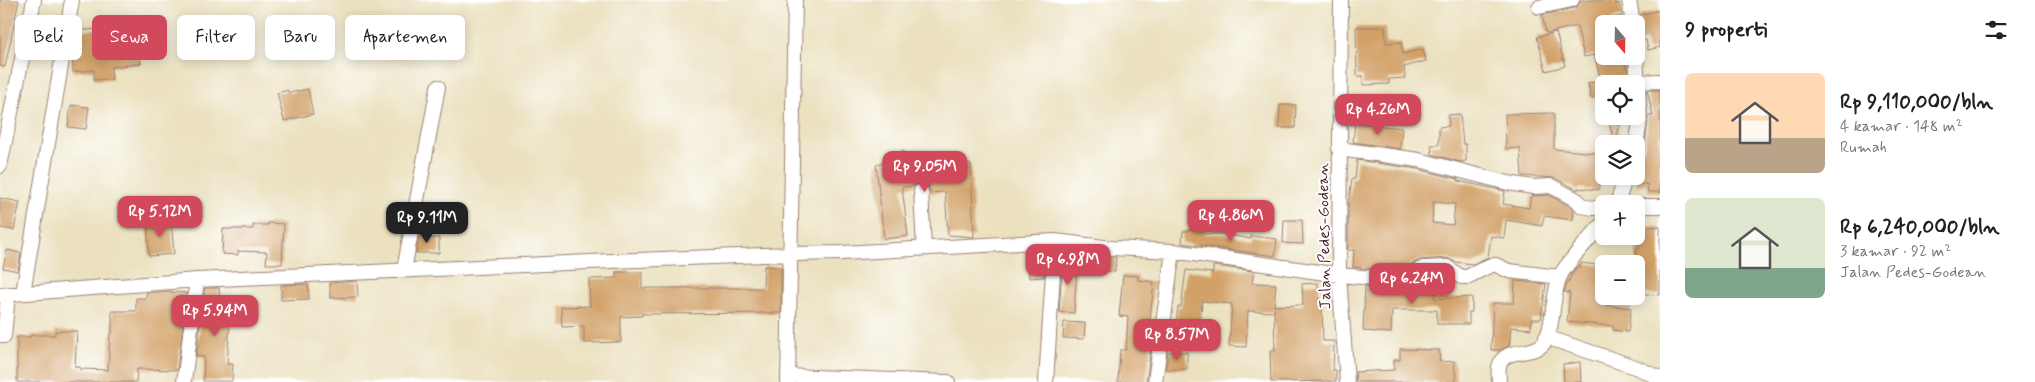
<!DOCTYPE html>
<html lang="id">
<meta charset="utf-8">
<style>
body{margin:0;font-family:Mynerve,sans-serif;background:#f2f2f2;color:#202124;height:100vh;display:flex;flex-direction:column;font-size:19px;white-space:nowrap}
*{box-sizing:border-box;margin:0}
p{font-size:16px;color:#757577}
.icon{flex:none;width:28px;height:28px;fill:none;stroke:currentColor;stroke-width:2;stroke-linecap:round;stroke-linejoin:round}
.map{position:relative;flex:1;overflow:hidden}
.side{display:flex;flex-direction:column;background:#fff;width:375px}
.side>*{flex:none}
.guide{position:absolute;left:15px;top:15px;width:475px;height:45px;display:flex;gap:10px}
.needle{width:32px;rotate:160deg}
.controls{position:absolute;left:1595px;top:15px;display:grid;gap:10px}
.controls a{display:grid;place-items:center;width:50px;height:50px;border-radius:8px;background:#fff;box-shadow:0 2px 12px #0003;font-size:25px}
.price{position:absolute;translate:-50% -42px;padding:0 11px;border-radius:10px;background:#d1495b;color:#fff;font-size:16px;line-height:32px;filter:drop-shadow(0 1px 2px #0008)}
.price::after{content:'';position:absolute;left:50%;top:30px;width:15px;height:11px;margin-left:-8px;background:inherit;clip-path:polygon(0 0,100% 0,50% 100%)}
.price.selected{background:#222;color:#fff}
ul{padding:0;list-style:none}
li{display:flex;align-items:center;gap:15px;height:125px;padding:0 25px}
li span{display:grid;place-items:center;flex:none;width:140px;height:100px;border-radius:8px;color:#555}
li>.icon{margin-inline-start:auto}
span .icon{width:60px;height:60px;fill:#fffc;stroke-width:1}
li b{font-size:21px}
h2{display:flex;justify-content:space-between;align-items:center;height:60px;padding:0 25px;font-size:21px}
.tag{padding:0 18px;border-radius:8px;background:#fff;box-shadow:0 2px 12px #0003;font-size:18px;line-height:45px}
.tag.selected{background:#d1495b;color:#fff}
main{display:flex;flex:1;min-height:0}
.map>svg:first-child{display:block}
</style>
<main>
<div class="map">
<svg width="1660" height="382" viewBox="0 0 1660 382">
<rect width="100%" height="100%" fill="#fff"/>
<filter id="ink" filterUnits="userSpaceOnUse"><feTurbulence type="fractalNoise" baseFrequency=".02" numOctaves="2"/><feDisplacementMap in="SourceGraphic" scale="10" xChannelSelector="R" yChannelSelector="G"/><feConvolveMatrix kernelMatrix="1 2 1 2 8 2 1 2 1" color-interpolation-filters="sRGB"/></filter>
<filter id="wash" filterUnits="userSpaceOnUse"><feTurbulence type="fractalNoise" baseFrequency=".0096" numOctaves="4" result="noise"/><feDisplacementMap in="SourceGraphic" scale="20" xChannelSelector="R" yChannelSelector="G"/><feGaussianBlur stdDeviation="1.12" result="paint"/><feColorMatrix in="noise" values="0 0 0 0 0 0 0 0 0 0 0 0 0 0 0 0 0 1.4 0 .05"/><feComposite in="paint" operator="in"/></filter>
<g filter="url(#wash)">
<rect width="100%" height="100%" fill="#ebe1bf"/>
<g id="blocks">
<path fill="#d2a168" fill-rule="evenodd" d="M0,0H19L5,67L0,66Z
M1581,0H1614L1615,4L1619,3L1622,16L1612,18L1613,24H1604V56H1623L1628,75L1620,77L1622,84H1604V95L1591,98L1588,83L1601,81L1594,55L1584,57L1577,26L1546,33L1542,15L1574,8L1578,6Z
M1660,10V47L1648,50L1646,40L1640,42L1637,31L1641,27L1640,15Z
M1356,27H1385L1386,43L1401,42L1403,54L1423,49L1426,61L1404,67L1405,78L1389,79V84L1363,85V76H1357Z
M108,28L110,50L139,47L141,64L111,67L112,79L94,80V70L73,72L72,53L73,50L75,49L76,31Z
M1556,32L1565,66L1546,71L1537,37Z
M308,89L313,114L284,121L277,93L288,90L289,93Z
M1647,90H1660V192H1648L1647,184L1636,185V165L1641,164L1640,153L1645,147L1648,116H1653Z
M71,105L89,107L86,129L68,127Z
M1280,105H1296L1295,128H1279Z
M1554,113V149L1604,154V179H1600L1599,190L1578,188V190L1555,178L1522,176L1520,148L1506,149L1505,114Z
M1460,114L1463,144H1466V161L1460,162L1432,154L1431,145H1439V127L1449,126L1448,115Z
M1608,116H1621L1616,144H1614Z
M1355,123L1402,128L1400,149L1353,142Z
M904,151L905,160L924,158L925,167L971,164L974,237L948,235L945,192L930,193L928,184L921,182L914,186L902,187L908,236L884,239L876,165Z
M1357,160L1417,169L1458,179V181L1505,191L1503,204L1529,208L1531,196L1549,195L1571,207L1574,211L1573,220L1544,216L1542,226L1506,220L1504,238L1491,236L1488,257L1473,264L1455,262L1447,258L1420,260L1396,271L1353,267L1354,250H1348V208L1352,179H1355ZM1433,202L1455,204L1453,225L1432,223Z
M0,198L20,202L14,230L0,228Z
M171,219L174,254L149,256L147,221Z
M1284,220H1302L1303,244L1283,243Z
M268,223L284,224L282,264H266L267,252L238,251V255L222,254L223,229H253V225H268Z
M1641,226L1660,227V295L1636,293V249H1639Z
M1189,229H1204V234H1223L1251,239V236L1277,239L1275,256L1182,243L1183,231H1189Z
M420,231L427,232V238H439V253H416Z
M7,250L21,253L18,271L3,268Z
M1046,252L1044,277L1029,278L1028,253Z
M1097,255L1116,257L1115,272L1096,270Z
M1063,258L1074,259V265H1077L1074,313L1059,312Z
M1581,263L1604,266V305L1631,308L1628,332L1613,330V326L1567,322L1570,293L1564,292L1566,286L1576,267L1580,268Z
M764,266L781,267V313L642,314V316L621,317V342L584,343V326L562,327L561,307L590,306L589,279L616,278V272H642V288H763Z
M1213,266L1254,271L1252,283L1276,284L1274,306L1303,305L1302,284L1318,283L1319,303H1322L1323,341H1334L1333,370H1336V381L1271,382L1270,351H1275L1274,308L1273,312L1248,311L1246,347L1229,346L1232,304L1202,301L1200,328L1176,326L1178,307H1181L1186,270L1213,273Z
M1123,275L1138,276V280L1154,282L1149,329H1151L1150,353L1146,382H1118L1120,350H1126L1128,317L1119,316Z
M1435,276V299L1472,297V312H1469V324H1437V310H1392L1391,333L1363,331L1365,286L1398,289L1425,277Z
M357,281L358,297L330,298V283Z
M1515,281L1546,284L1541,319H1531V329L1511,327L1509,346L1500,350H1491L1493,303H1514Z
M308,284L309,299L281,300V285Z
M205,288H219L220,299L229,298L230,322L227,364H233L232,381H203L204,357L196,356Z
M171,291V292L187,293L177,370L137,369L136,382H17V337H31V335H55V331H77L75,367H80V369L108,370L110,334H112V311H136V298H146V293Z
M1064,322L1085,323L1084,339L1063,338Z
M1400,349L1439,350L1440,362L1454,361L1456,382H1356L1355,372L1394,370V360H1400Z
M1168,352H1187V369H1166Z
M1580,362L1581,382H1564L1563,364Z"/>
</g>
</g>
<g filter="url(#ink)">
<use href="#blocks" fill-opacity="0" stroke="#9a8075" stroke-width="1"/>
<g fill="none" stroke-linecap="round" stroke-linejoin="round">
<g stroke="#9a8075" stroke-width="16">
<path id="minor" d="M1341,0L1339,275L1347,382
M1629,0L1633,24
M1539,7L1572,0
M1636,56L1640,121L1636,146
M1638,82L1660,81
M1339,149L1419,160L1508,183L1533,187L1551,186L1577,200L1582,206L1593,208H1604
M0,166L34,0
M921,191L924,248
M1617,204L1626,176
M1636,206H1660
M404,270L438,87
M23,293L72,0
M0,295L197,280L611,261L791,254L842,253L1055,241L1112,248L1173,251L1339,275L1398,280L1423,268L1447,267L1461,277H1467L1491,265H1496L1509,271L1560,277
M4,336L8,295
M1546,337L1635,367L1660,378
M788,376L948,382
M184,382L197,280
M788,382L795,0
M1046,382L1055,241
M1155,382L1173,251
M1499,382C1499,377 1498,371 1499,367C1503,346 1533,357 1544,343C1554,329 1552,294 1560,276C1567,262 1593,235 1604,222"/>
</g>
<use href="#minor" stroke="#fff" stroke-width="14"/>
</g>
</g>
<g text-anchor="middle" stroke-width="4" stroke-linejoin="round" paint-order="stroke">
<g font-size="16" fill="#4a1f2b" stroke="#fff">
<text transform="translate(1323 236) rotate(-91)" y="6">Jalan Pedes-Godean</text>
</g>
</g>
</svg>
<div class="controls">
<a><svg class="needle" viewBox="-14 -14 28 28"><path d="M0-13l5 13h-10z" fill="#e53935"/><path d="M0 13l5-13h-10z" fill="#757577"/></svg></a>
<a><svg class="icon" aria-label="locate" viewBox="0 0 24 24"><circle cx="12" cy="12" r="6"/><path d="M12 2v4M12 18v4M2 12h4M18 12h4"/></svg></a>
<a><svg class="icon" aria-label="layers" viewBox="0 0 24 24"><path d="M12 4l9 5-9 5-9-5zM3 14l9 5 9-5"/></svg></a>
<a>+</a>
<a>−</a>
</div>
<b class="price" style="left:1378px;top:136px">Rp 4.26M</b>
<b class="price" style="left:925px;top:193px">Rp 9.05M</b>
<b class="price" style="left:160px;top:238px">Rp 5.12M</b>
<b class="price" style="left:1231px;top:242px">Rp 4.86M</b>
<b class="price selected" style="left:427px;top:244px">Rp 9.11M</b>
<b class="price" style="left:1068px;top:286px">Rp 6.98M</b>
<b class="price" style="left:1412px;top:305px">Rp 6.24M</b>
<b class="price" style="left:215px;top:337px">Rp 5.94M</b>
<b class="price" style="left:1177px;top:361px">Rp 8.57M</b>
<div class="guide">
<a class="tag">Beli</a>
<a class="tag selected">Sewa</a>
<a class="tag">Filter</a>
<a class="tag">Baru</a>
<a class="tag">Apartemen</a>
</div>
</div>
<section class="side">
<h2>9 properti<svg class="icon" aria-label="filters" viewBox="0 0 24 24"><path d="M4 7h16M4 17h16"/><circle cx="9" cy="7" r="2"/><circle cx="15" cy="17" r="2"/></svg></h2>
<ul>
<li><span style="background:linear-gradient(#ffd9b3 65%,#b9a48a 0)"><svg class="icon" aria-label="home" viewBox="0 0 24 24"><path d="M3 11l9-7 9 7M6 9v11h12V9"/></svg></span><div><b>Rp 9,110,000/bln</b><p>4 kamar · 148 m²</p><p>Rumah</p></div></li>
<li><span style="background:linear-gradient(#dfe7d0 70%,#7fa58c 0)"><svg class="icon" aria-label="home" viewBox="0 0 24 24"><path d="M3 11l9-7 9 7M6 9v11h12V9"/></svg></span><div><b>Rp 6,240,000/bln</b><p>3 kamar · 92 m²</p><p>Jalan Pedes-Godean</p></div></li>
</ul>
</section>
</main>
